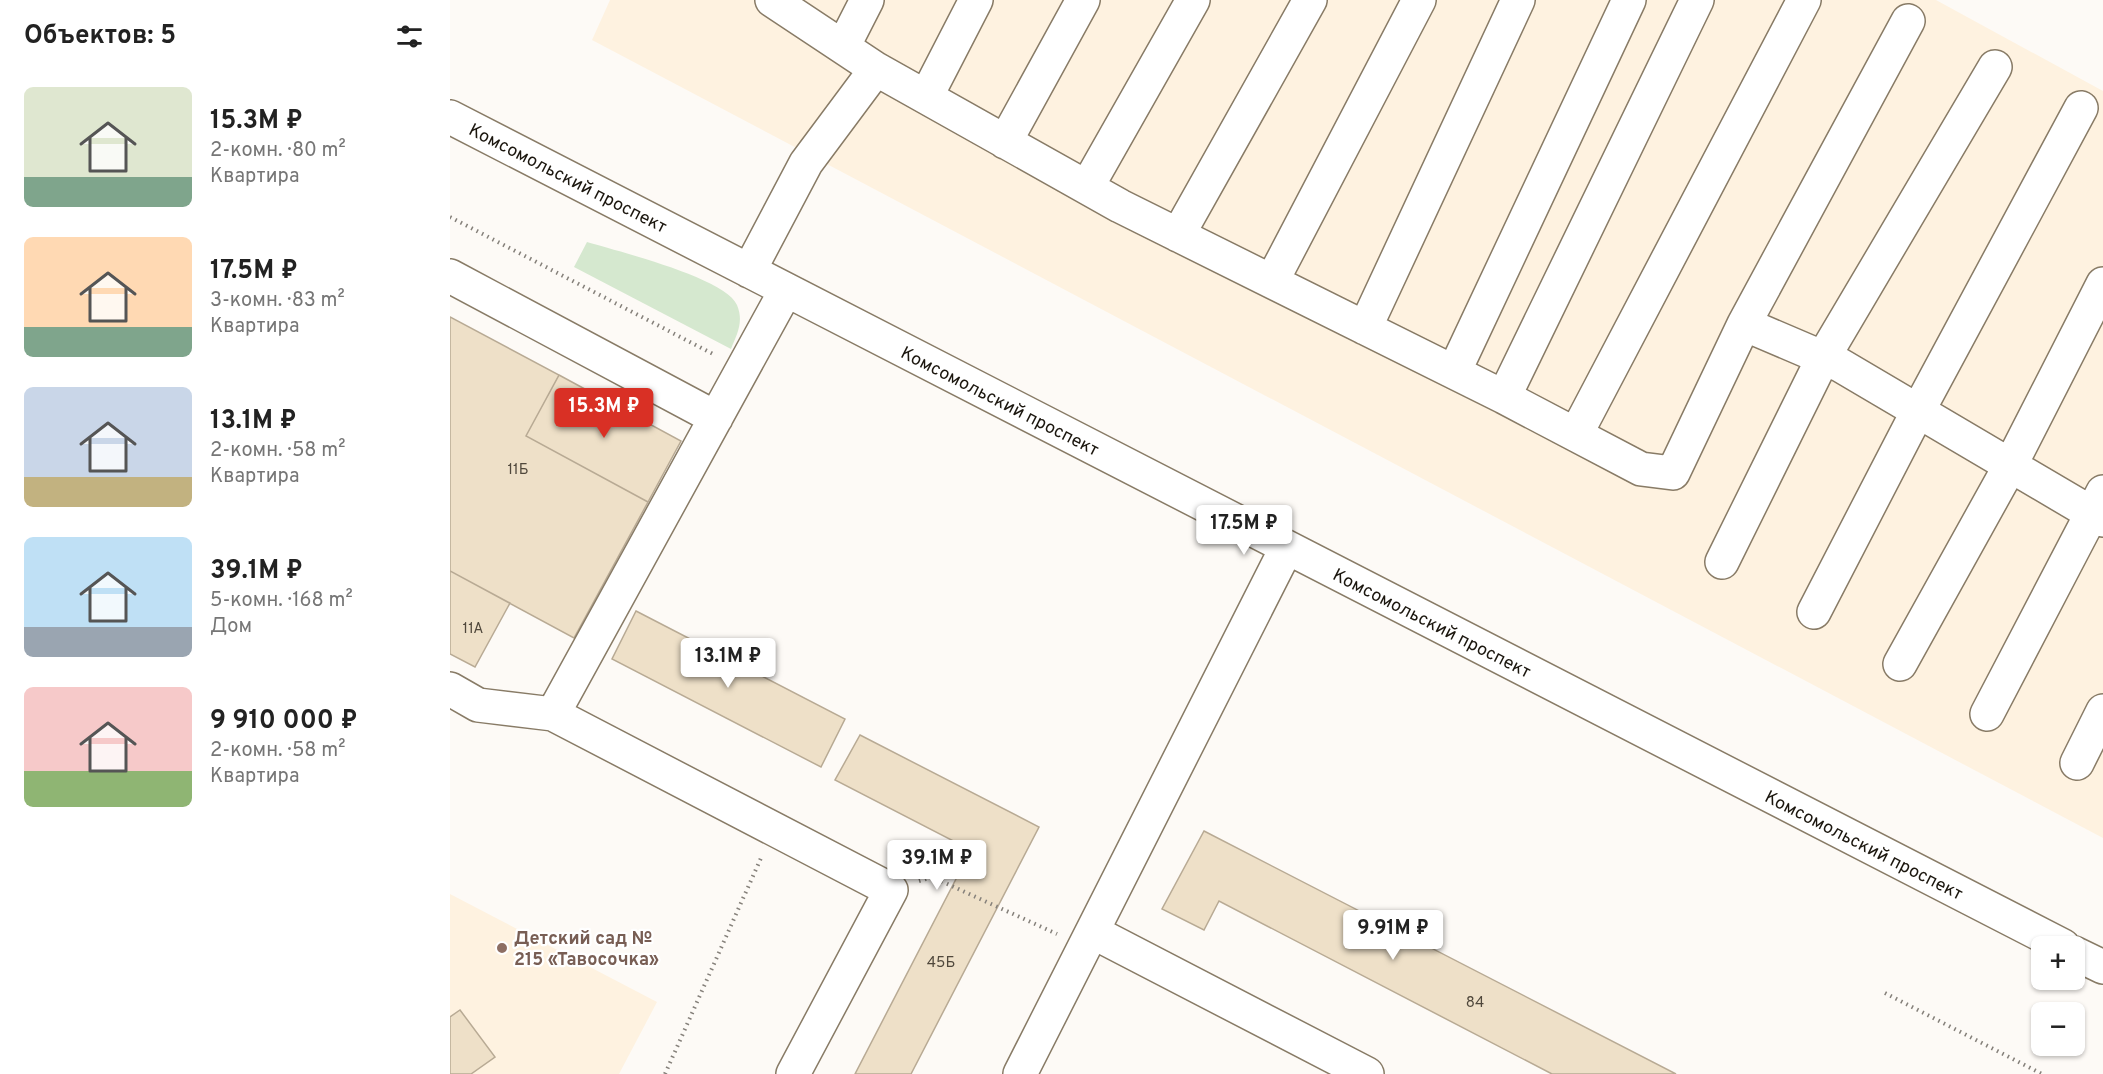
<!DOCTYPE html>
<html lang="ru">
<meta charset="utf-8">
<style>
body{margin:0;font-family:Overpass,sans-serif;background:#f2f2f2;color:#222;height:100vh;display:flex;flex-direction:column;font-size:22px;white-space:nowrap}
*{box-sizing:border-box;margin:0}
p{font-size:20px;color:#767676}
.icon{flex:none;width:33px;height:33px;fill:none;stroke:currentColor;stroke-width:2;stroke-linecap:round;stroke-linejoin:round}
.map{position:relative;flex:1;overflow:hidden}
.sheet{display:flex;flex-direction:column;background:#fff;width:450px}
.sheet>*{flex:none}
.buttons{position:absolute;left:1581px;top:936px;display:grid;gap:12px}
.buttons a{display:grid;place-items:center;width:54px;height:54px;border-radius:9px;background:#fff;box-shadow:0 2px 4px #0004;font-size:30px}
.price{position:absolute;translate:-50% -51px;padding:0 14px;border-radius:6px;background:#fff;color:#222;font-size:20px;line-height:39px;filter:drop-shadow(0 2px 3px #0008)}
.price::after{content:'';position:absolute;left:50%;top:36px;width:18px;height:14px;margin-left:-9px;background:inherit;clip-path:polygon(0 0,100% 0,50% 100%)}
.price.current{background:#d93025;color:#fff}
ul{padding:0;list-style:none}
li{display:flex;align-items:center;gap:18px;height:150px;padding:0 24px}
li span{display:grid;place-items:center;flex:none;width:168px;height:120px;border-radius:9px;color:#555}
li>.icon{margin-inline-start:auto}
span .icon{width:72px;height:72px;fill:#fffc;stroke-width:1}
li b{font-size:26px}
h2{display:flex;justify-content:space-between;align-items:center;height:72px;padding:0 24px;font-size:26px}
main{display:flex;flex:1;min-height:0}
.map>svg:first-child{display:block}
</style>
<main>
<section class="sheet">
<h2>Объектов: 5<svg class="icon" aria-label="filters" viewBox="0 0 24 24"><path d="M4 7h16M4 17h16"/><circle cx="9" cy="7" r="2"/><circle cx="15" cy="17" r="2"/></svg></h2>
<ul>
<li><span style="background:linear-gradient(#dfe7d0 75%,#7fa58c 0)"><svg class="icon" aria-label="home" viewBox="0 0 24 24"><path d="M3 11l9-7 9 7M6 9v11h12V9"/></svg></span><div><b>15.3M ₽</b><p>2-комн. · 80 m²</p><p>Квартира</p></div></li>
<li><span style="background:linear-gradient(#ffd9b3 75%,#7fa58c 0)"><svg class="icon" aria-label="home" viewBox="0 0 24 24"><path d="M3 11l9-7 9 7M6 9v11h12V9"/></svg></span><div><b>17.5M ₽</b><p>3-комн. · 83 m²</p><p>Квартира</p></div></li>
<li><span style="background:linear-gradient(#c9d6e8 75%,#c2b280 0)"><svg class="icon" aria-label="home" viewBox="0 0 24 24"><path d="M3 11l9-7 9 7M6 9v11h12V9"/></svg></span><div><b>13.1M ₽</b><p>2-комн. · 58 m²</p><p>Квартира</p></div></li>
<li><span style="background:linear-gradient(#bfe0f5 75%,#9aa5b1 0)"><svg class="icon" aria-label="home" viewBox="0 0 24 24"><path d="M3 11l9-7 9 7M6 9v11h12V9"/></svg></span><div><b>39.1M ₽</b><p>5-комн. · 168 m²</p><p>Дом</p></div></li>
<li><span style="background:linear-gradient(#f6c9c9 70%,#8fb573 0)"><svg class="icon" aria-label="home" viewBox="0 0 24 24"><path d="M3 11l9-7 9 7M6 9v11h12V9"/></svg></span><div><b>9 910 000 ₽</b><p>2-комн. · 58 m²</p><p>Квартира</p></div></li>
</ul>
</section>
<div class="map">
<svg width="1653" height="1074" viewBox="0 0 1653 1074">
<rect width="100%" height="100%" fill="#fdfaf6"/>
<path fill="#fef2e0" d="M160,0H1486L1653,91V838L142,40Z
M0,894L207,1002L169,1074H0Z"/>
<path fill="#d5e8cf" d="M137,242C167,251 276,278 287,305C294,322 287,334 281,349L124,267Z"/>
<path fill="#eee0c8" stroke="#b8aa94" stroke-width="1.5" d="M0,317L109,375L76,436L198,502L124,638L0,571Z
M109,375L231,441L198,502L76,436Z
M0,571L60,603L25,667L0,654Z
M186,611L395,719L371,767L162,659Z
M410,735L589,827L461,1074H405L521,850L385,780Z
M754,831L1226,1074H1102L769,901L754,930L712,909Z
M10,1010L45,1057L21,1074H0V1017Z"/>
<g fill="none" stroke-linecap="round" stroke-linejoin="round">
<g stroke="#887b66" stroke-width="36">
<path id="minor" d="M322,0L426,69
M393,47L417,0
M476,97L526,0
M0,117L1613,946
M555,142L633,0
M637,187L743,0
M728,235L860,0
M299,271L356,163L426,69L670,206L1054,397L1191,469L1223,473L1294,324L1390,365L1653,520
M0,276L266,418
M822,281L969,0
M1294,324L1458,21
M915,328L1068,0
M1004,372L1179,0
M1054,397L1247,0
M1126,434L1354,0
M1272,562L1373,358L1545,67
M1364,612L1468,411L1631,108
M1450,664L1560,466L1653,284
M0,689L28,705L103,714L441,890L343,1074
M103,714L336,290
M1537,714L1653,492
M1627,763L1653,711
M643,932L917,1074
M1624,953L1653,967
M570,1074L836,549"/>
</g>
<path stroke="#85807a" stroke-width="4" stroke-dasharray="1.5 4.5" stroke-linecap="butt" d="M0,217L263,354
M469,881L482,877L607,934
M1435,993L1592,1074
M215,1074L311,858"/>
<use href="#minor" stroke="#fff" stroke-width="33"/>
</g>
<circle fill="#8d6e63" stroke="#fff" stroke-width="2" cx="52" cy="948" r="6"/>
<g text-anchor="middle" stroke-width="4.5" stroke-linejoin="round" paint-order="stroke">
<g font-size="15" fill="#50483c">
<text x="68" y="474">11Б</text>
<text x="23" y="633">11А</text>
<text x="491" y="967">45Б</text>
<text x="1025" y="1007">84</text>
</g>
<g font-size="18" fill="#1b160e" stroke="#fff">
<text transform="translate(118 178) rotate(27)" y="6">Комсомольский проспект</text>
<text transform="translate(550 401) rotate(27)" y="6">Комсомольский проспект</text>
<text transform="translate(982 623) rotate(27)" y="6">Комсомольский проспект</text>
<text transform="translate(1414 845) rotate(27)" y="6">Комсомольский проспект</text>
</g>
<g font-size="18" font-weight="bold" fill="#785e54" stroke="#fff" text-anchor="start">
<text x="64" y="944">Детский сад №<tspan x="64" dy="21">215 «Тавосочка»</tspan></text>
</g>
</g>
</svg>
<div class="buttons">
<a>+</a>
<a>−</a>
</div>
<b class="price current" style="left:154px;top:439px">15.3M ₽</b>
<b class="price" style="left:794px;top:556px">17.5M ₽</b>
<b class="price" style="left:278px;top:689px">13.1M ₽</b>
<b class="price" style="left:487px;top:891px">39.1M ₽</b>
<b class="price" style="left:943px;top:961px">9.91M ₽</b>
</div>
</main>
